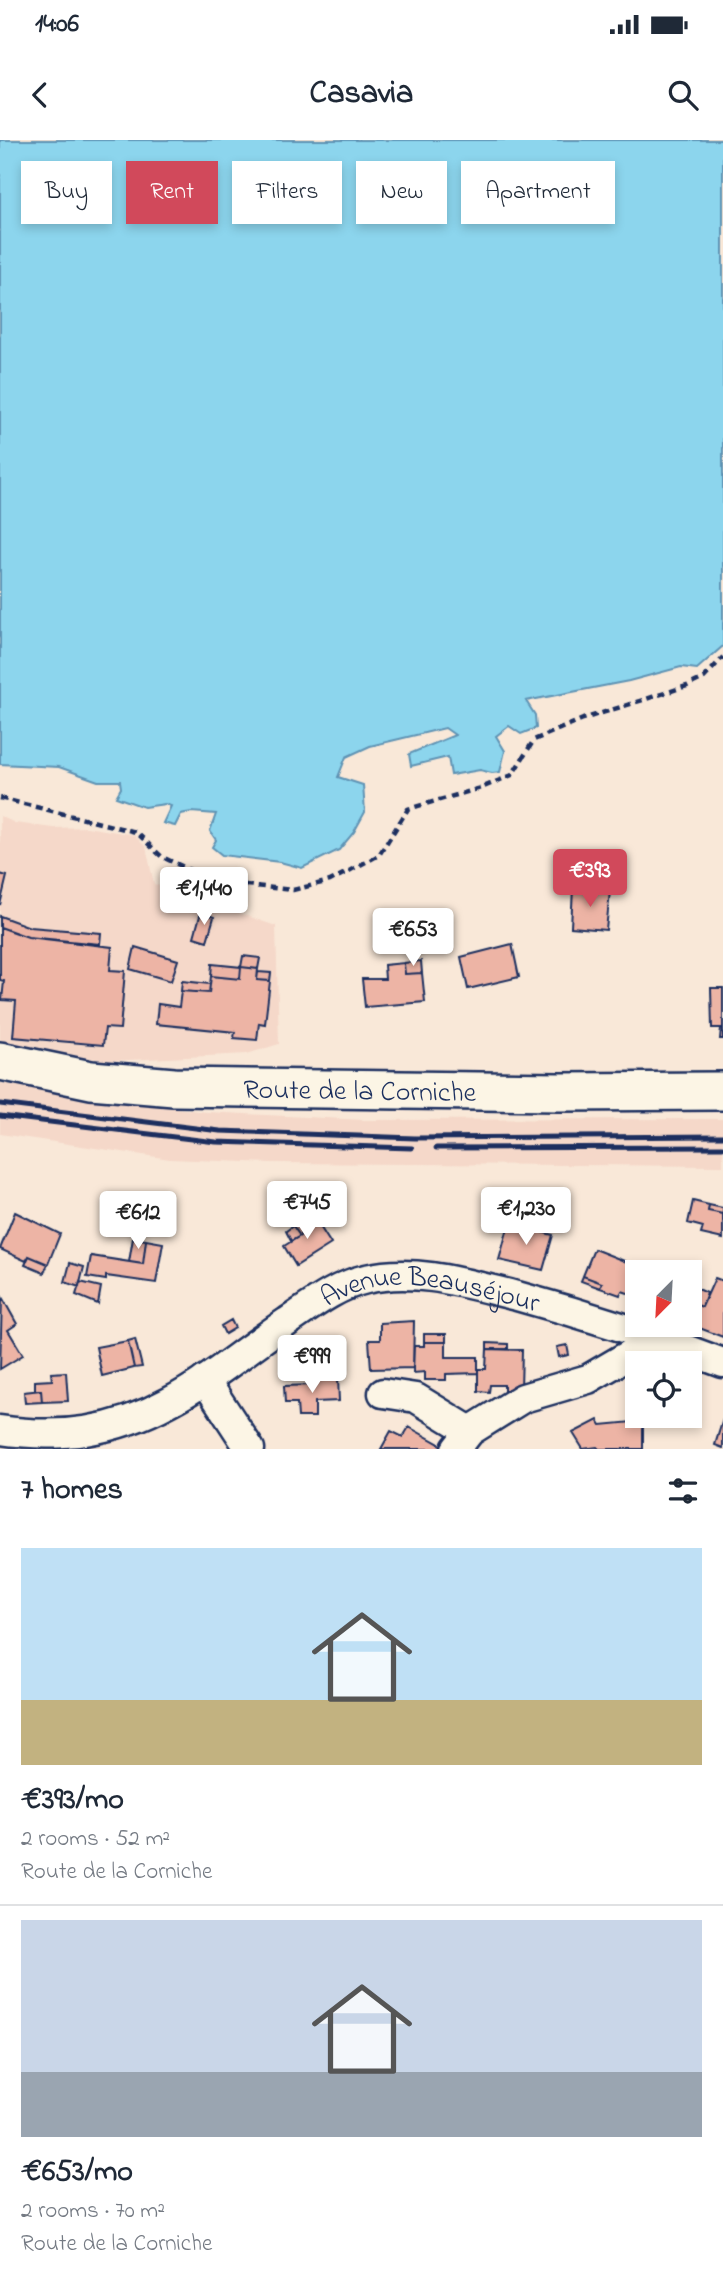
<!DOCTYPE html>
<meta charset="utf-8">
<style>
body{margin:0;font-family:"Indie Flower",sans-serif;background:#f6f6f7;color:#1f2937;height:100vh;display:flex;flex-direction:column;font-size:26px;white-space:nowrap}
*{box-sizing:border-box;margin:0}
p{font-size:23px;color:#747a83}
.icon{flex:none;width:38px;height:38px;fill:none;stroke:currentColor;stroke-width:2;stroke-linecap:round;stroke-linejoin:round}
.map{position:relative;height:1309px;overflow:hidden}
.side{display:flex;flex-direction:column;background:#fff;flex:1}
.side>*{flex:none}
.hud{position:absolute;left:21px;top:21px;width:682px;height:63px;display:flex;gap:14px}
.needle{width:46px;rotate:204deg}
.fabs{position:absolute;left:625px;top:1120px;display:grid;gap:14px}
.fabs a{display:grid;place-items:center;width:77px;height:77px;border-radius:0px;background:#fff;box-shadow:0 4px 10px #0003;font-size:35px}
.price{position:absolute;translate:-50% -60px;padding:0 16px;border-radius:7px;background:#fff;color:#222;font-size:23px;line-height:46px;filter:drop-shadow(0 2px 4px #0008)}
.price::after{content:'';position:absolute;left:50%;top:42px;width:21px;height:16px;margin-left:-10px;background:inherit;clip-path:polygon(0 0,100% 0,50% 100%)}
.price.current{background:#d1495b;color:#fff}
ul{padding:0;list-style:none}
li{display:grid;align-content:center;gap:14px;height:371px;padding:0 21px}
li+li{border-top:2px solid #e0e1e3}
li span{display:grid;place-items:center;height:217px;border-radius:0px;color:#555}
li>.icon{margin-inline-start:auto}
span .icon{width:126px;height:126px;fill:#fffc;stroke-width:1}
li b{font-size:30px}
h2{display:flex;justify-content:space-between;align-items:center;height:84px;padding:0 21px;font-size:30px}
.chip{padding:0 24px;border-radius:0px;background:#fff;box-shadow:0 4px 10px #0003;font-size:24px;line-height:63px}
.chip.current{background:#d1495b;color:#fff}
.status{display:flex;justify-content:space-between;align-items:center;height:49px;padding:0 35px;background:#fff;direction:ltr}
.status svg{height:19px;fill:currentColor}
header{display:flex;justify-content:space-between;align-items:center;height:91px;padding:0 21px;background:#fff;font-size:32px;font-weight:700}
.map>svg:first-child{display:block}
</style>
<div class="status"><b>14:06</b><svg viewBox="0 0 49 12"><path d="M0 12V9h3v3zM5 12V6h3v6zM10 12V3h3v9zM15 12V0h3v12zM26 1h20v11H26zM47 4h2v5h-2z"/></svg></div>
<header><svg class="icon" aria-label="back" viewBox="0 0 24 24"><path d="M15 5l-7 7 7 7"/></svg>Casavia<svg class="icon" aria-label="search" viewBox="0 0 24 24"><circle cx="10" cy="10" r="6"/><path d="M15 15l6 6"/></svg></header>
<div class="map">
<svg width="723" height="1309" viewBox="0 0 723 1309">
<rect width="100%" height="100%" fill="#f9e8d8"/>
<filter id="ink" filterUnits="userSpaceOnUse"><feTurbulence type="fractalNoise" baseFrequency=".0143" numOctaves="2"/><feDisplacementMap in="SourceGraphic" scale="14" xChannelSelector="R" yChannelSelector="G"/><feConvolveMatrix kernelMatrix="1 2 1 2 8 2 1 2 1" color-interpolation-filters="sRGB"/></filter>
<g filter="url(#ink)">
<path fill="#f5d8c9" d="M0,676L15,683L53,688L87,687L134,695L146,707L154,744L276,786L279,904L247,914L108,921L0,904Z
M0,943L64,954L207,972L365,980L723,979V1026L272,1023L170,1019L0,994Z"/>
<path fill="#8cd5ed" stroke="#5f93b4" stroke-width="2" d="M0,0H723V506L697,529L681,527L629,541L526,561L535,575L536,588L521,594L509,586L496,596L505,611L500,632L492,633L480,630L451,635L448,617L411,626L409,614L455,595L445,588L370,606L346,617L338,637L363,645L365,672L354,692L339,710L302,728L280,722L222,715L212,707L216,700L210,691L216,674L191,672L181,674L175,686L163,683L171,666L165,664L144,667L116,657L121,648L120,641H98L59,627L0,624Z"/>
<path fill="#edb4a5" stroke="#1b2f5e" stroke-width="2" d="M0,734L7,736L0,765Z
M573,748L610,751L606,790L571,787Z
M201,772L214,777L207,801L194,797Z
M0,776L30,787L101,793L100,804L28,797L0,787Z
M0,787L28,797L112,807L110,830L125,831L120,889L105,888L103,905L13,897L16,861L2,860L4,841L0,840Z
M512,804L519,837L468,849L461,817Z
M135,807L178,820L171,841L130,829Z
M243,816L260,818L258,829L241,827Z
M421,821L422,833L405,834L404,823Z
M404,823L405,834L422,833L425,862L365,867L362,839H385L384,825Z
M212,824L241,827L240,839L211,836Z
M241,827L258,829L257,840L270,841L265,884L259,883L257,900L234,898L235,892L156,884L158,864L179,867L181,851L209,853L211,836L240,839Z
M258,832L271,833L270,841L257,840Z
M182,841L210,844L209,853L181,851Z
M711,848H723V899H720L721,888H712Z
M693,1061L709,1065L708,1071L723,1074V1099L701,1094L703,1087L688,1083Z
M709,1065L723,1068V1074L708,1071Z
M15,1072L60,1094L48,1124L29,1116L26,1121L0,1109Z
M312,1074L331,1104L296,1126L284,1106L300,1096L293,1086Z
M509,1084L553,1095L543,1130L499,1120Z
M293,1086L300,1096L291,1101L286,1091Z
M133,1098L146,1100L143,1124L129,1122Z
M146,1100L163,1103L156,1143L106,1136V1140L87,1137L91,1116L143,1124Z
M594,1109L652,1132H637V1156L622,1151L620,1155L600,1148L602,1143L583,1136Z
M29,1116L48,1124L44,1133L25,1125Z
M70,1123L84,1127L79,1147L65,1142Z
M583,1136L602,1143L600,1148L581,1141Z
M715,1138L723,1141V1197L694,1186L696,1182L690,1179V1162L702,1167Z
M80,1142L101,1147L98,1164L76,1155Z
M696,1148L707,1153L702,1167L690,1162Z
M2,1157L17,1184L8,1190L23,1215L0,1229Z
M231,1180L235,1188L225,1194L221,1186Z
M414,1181L413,1228L371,1229L369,1200H380V1183Z
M424,1194H446V1202H424Z
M135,1199L142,1227L134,1228L128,1201Z
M128,1201L134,1228L102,1236L96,1207Z
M424,1202H446V1217H478V1233L446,1234V1240H425V1232L413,1233L414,1206H424Z
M487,1203L508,1204V1209H487Z
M567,1205L569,1215L559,1217L557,1207Z
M487,1209L522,1210L521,1250H504V1245H490L489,1252L478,1251V1229H486Z
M311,1231H337L338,1238L312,1239Z
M66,1232L68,1261L42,1262L41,1250H35V1241L52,1240L51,1233Z
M338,1238L339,1261L315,1262V1277H298L297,1263H285L284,1246L312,1245V1239Z
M41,1250L42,1262L25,1263L24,1252Z
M723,1279V1308L715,1305Z
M598,1280L601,1285L643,1281V1309H599L597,1307L583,1309L573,1293Z
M409,1287L441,1305L439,1309H381L391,1291L403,1297Z"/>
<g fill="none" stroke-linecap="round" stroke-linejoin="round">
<g stroke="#1b2f5e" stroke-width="33">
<g id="minor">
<path d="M205,1240L250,1309"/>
<path d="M383,1253L416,1258L470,1291"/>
<path id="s1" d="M0,1290C61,1299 114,1292 169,1262C211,1240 248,1208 287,1182C312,1165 336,1146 366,1139C416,1127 468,1144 517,1156C587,1175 655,1197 723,1223"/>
<path d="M456,1309L470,1291L523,1258L588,1239L658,1198"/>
</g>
</g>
<g stroke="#1b2f5e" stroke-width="42">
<g id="major">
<path id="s2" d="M0,921L91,940L174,947L559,952L723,951"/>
</g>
</g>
<path stroke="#1b2f5e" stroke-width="4.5" stroke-dasharray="7 5" stroke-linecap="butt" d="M0,658L136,692L162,717L190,730L246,745L293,750L330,741L379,715L408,669L481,648L512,635L534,600L583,579L687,546L704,538L723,517"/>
<use href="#minor" stroke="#fcf5e5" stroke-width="28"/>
<use href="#major" stroke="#fcf5e5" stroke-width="37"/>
<path stroke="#1b2f5e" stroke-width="5" d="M0,964L220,991L415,998L723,996
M0,976L216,1002L412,1008
M436,1008L723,1007"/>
</g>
</g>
<g text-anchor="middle" stroke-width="6" stroke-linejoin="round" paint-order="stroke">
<g font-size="28" fill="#1b2f5e" stroke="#fcf5e5">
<text dy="10" stroke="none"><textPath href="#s2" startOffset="362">Route de la Corniche</textPath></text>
<text dy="10" stroke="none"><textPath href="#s1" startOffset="472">Avenue Beauséjour</textPath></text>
</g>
</g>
</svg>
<div class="fabs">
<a><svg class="needle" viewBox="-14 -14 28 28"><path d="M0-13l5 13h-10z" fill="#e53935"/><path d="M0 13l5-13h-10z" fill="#747a83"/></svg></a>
<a><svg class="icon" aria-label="locate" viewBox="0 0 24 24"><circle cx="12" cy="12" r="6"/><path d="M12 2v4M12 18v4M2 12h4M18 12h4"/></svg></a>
</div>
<b class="price current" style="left:590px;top:769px">€393</b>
<b class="price" style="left:204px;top:787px">€1,440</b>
<b class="price" style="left:413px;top:828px">€653</b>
<b class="price" style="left:307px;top:1101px">€745</b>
<b class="price" style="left:526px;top:1107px">€1,230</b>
<b class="price" style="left:138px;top:1111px">€612</b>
<b class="price" style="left:312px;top:1255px">€999</b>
<div class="hud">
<a class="chip">Buy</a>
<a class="chip current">Rent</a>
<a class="chip">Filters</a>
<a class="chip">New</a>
<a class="chip">Apartment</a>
</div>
</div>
<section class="side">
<h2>7 homes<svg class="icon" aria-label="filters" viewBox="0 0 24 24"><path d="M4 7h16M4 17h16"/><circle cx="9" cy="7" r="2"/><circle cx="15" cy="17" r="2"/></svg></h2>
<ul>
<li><span style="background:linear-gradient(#bfe0f5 70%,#c2b280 0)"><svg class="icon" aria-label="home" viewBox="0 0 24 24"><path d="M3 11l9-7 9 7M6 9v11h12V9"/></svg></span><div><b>€393/mo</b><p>2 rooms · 52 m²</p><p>Route de la Corniche</p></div></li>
<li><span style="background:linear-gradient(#c9d6e8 70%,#9aa5b1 0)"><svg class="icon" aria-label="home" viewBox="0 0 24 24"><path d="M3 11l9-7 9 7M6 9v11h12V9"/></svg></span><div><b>€653/mo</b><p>2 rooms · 70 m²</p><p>Route de la Corniche</p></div></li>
</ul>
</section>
